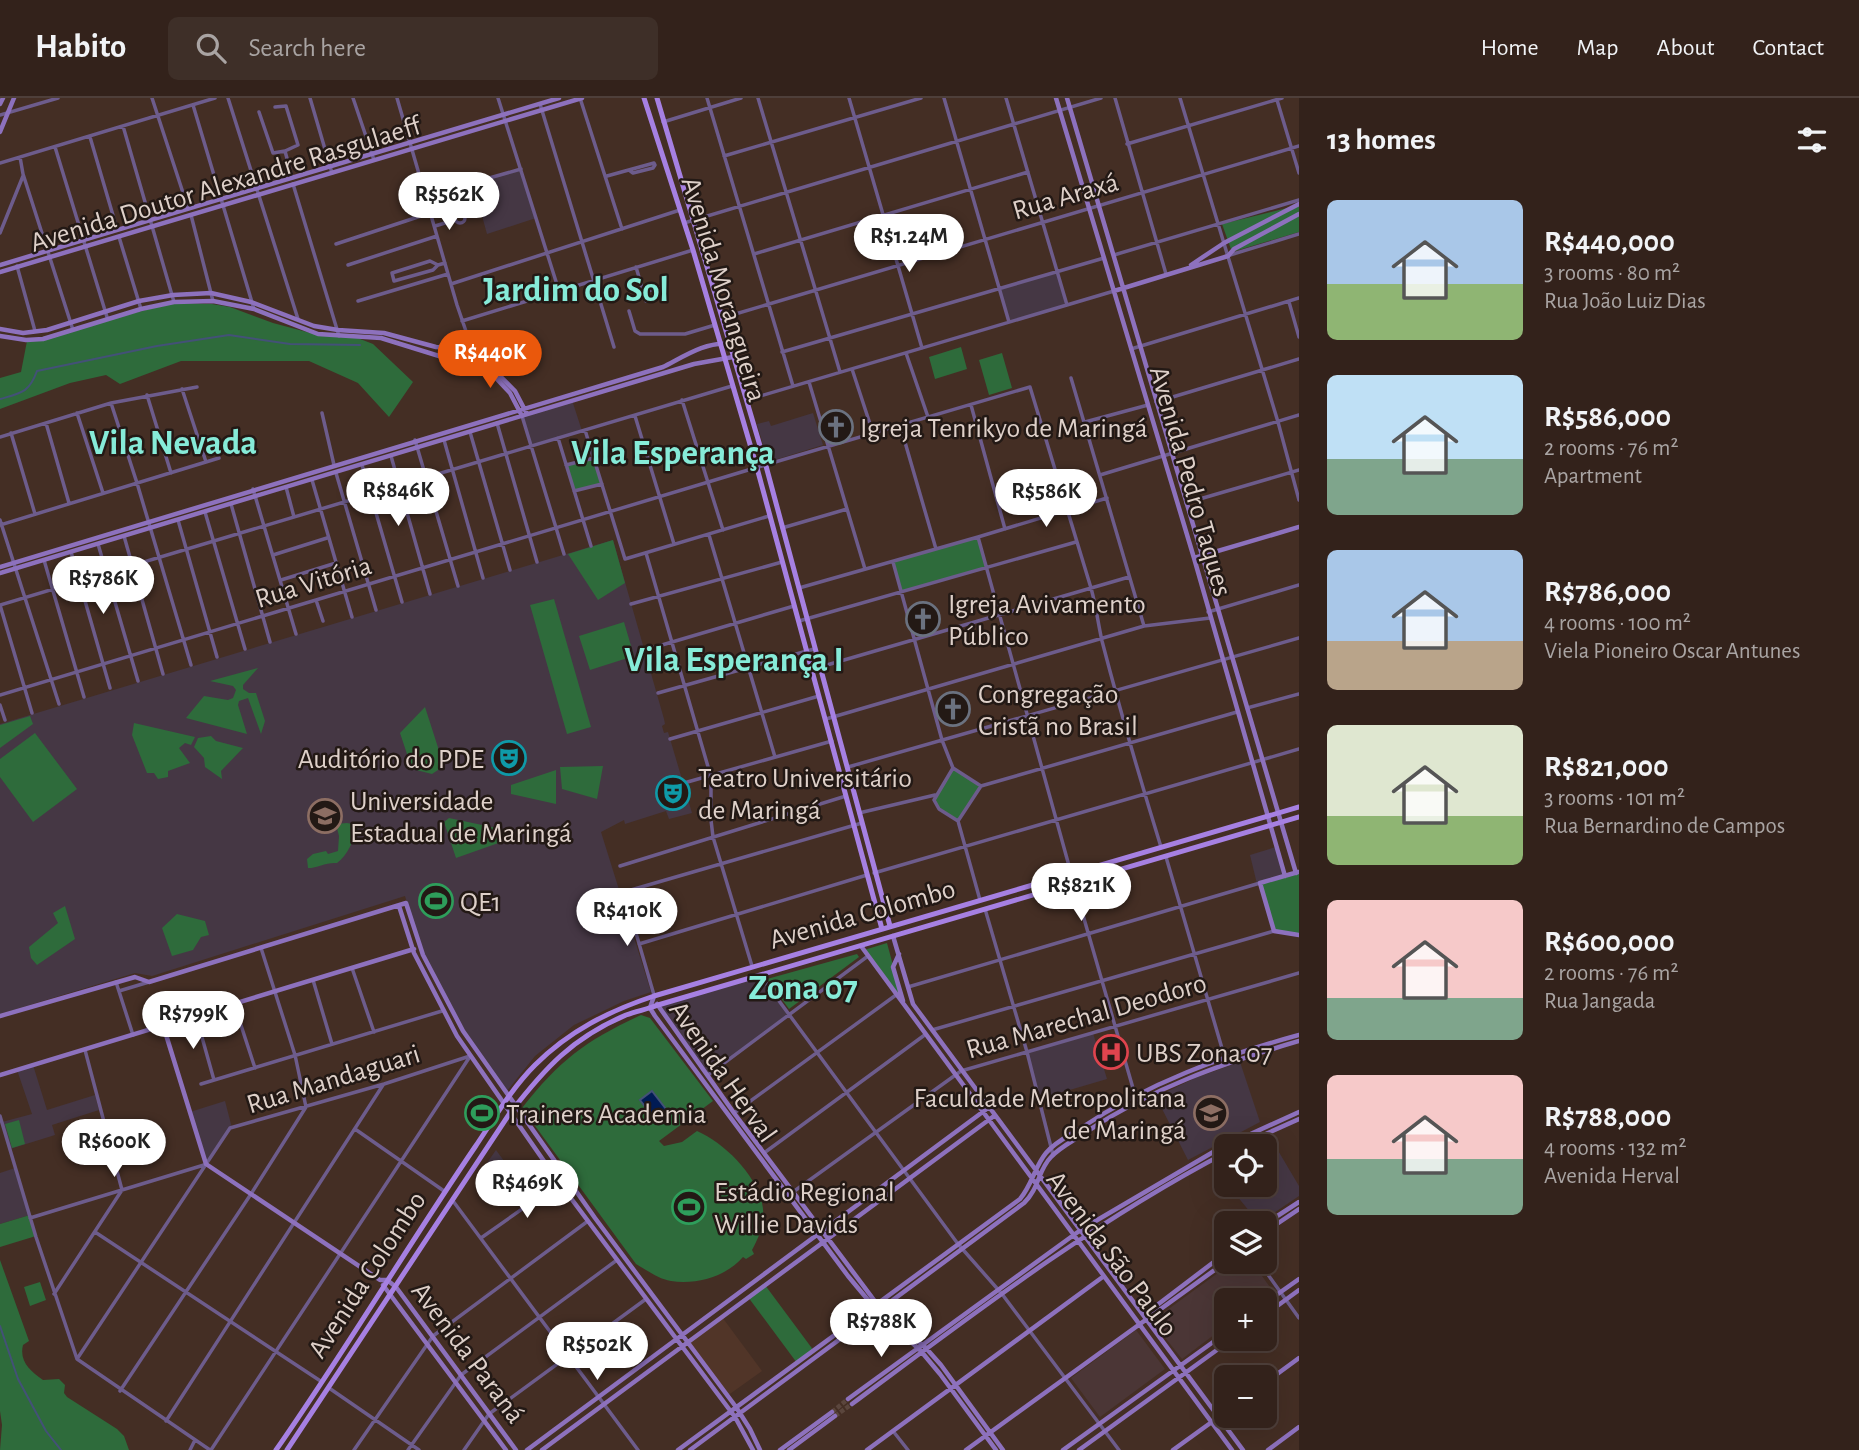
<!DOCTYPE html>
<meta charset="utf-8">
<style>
body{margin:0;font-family:"Alegreya Sans",sans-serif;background:#3e2f28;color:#f1f3f6;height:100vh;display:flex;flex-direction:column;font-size:26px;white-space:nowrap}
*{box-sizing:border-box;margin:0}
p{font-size:23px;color:#a9a4a3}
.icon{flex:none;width:38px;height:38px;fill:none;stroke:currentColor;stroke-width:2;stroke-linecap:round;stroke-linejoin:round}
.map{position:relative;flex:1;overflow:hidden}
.side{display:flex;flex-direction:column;background:#33221b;width:560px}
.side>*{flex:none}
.tools{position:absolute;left:1214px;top:1036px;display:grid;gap:14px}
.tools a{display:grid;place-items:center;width:63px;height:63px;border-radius:10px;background:#33221b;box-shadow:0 7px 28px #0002,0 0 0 2px #4e3f3a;font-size:35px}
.price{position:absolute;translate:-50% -60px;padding:0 16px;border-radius:24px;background:#fff;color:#222;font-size:23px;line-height:46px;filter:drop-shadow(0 2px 4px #0008)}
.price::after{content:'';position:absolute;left:50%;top:42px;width:21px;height:16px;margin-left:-10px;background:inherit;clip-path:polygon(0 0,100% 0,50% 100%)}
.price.on{background:#ea580c;color:#fff}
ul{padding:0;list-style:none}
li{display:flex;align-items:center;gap:21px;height:175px;padding:0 28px}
li span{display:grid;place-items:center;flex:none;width:196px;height:140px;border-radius:10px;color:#555}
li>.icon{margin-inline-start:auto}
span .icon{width:84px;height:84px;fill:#fffc;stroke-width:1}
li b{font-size:30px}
h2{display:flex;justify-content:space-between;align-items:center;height:84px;padding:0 28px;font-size:30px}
header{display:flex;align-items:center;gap:42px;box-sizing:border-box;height:98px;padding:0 35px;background:#33221b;border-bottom:2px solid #4e3f3a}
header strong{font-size:33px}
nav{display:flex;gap:38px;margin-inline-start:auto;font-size:24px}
.search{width:490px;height:63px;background:#3e2f28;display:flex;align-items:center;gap:18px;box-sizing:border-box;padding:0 24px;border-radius:10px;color:#a9a4a3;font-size:26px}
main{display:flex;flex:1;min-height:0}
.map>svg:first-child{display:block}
</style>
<header>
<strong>Habito</strong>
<div class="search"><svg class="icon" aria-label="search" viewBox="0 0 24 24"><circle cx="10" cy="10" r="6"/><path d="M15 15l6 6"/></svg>Search here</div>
<nav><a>Home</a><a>Map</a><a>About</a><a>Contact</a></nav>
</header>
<main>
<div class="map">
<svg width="1299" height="1352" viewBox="0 0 1299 1352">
<rect width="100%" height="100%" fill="#442e24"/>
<path fill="#4b3636" d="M1233,1164H1252L1272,1192L1259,1202H1227V1227L1182,1261L1152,1223Z
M1136,1232L1165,1271L1100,1319L1071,1280Z"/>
<path fill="#513528" d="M722,1219L762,1273L727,1298L688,1245Z"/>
<path fill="#453744" d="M521,71L536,120L487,136L473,85Z
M1057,173L1067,207L1009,224L999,192Z
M572,302L582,333L531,348L522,318Z
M813,315L823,347L768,364L757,326L769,323L771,328Z
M613,442L664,621L665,626L662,628L664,635L668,634L692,715L669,721L666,713L625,726L624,722L601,734L651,894L624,903L574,927L535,958L507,993L463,933L420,849L405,798L152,878L135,875L0,916V626Z
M1276,749L1285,778L1257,786L1250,757Z
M760,877L789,916L708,977L658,907Z
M1093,935L1107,981L1039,1001L1027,954Z
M1240,964L1260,1024L1188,1062L1156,999L1195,980Z
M33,967L47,1012L95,997L99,1012L52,1027L55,1037L10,1051L2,1024L32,1016L17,972Z
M225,1003L232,1030L206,1066L190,1014Z
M1270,1039L1299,1088V1098L1259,1125L1228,1087H1265V1048H1251Z
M496,1052L520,1085L501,1098L482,1072Z
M15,1070L30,1117L0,1126V1075Z"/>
<path fill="#2e6b3b" d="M1299,107V134L1232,154L1222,126Z
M173,205L212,206L230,209L273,225L318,237L355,239L373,246L413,284L389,319L358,285L309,263H181L120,286L106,277L70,285L0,311V280L21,274L27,243Z
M961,249L967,271L935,281L929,259Z
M1002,255L1012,290L989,297L979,262Z
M594,360L602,386L574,393L566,367Z
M978,439L987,469L901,494L892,463Z
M613,442L625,485L598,502L568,456Z
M554,501L591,629L567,636L530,507Z
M624,524L634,558L590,572L579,538Z
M258,570L243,587V591L249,595H256L265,623L261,636L248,600L239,603L238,607L247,636L186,620L204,598L228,602L233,600L236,592L233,588L210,583Z
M425,609L444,668L432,676L412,671L400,635Z
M30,618L33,626L0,650V627Z
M134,625L195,639L191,647L185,645L179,650L190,665L168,673V679L158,681L154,675H147L132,637Z
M35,635L77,691L33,724L0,679V661Z
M211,638L216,643L243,650L221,673L222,681L205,669L204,660L194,649L198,640Z
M603,668L597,701L562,691L560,669Z
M953,670L981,688L958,723L935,706V697Z
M556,672V706L511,696V687Z
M449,720L501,731L506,733L507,742L456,760L444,724Z
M347,725L357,727L358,729C353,743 348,757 337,765C326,764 318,770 308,770L307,761L313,756L326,753L328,756L338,753L339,738L336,726Z
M1299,774V837L1274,833L1260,785Z
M65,808L75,841L37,867L31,860L29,849L58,825L53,815Z
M177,816L205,823L209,837L201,839L193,852L172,858L162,830Z
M887,845L904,908L864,852Z
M857,856L859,859L789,911L767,881Z
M641,917L650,920L713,1003L659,1043L664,1048L682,1044L697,1033C724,1045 755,1075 762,1105C766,1121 760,1138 752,1152L754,1156L746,1161L743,1159C727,1178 697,1187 671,1183C658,1181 647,1172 636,1166L522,1010C560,962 585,943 641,917Z
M19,1022L25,1046L12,1050L5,1026Z
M30,1117L36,1138L0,1149V1126Z
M0,1162L29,1243L23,1247C19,1263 30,1273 43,1282L59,1281L65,1287L64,1295L67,1299L117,1331L124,1338L129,1352H0L2,1327L0,1313Z
M40,1184L46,1202L30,1208L24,1189Z
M765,1187L814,1253L797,1265L748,1199Z"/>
<path fill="#001b54" stroke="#435177" stroke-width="2" d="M652,993L669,1015L657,1024L640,1002Z"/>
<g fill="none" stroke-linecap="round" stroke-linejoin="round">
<path stroke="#435177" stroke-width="2" d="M0,301C21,295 29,295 37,273L157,248L229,237L290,246L360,247
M0,1228L18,1281L46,1333L61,1352"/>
<path stroke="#5b463d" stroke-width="4.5" stroke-dasharray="4.5 2" stroke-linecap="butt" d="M832,1314L848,1301
M835,1318L852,1306"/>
<path stroke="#6d5c8c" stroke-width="3.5" d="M152,0L188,110
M228,0L298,221
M310,0L332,75
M353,0L374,62
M397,0L457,207L469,242L478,261
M498,0L559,193
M580,0L622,131
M707,0L793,288
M758,0L840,274
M849,0L922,250
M944,0L1009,224
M1006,0L1067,207
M1115,0L1166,176
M1180,0L1278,324L1299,402
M1277,2L1299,75
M540,6L614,249
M193,7L254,211
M275,9L286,8L298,47L285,53L292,79
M259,14L273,55L285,53
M0,17L58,0
M663,24L741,0
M123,28L174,204
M90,39L117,131
M1127,46L1282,0
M55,49L107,219
M724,58L921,0
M20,59L23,76L73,232
M0,65L215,0
M607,78L654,65L655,67L653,70L633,75L629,72
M293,86L339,238
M426,98L521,71
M455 120a5 5 0 1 1 10 0a5 5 0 1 1-10 0Z
M191,117L213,203
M684,125L1101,0
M435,128L455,122
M0,135L23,78
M119,139L141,211
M336,146L430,115
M754,156L1028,74
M1114,157L1299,102
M1230,157L1299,136
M348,167L437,138
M438,167L433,172L394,183L392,175L430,163L438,167L445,165
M17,168L35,233
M636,169L646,203
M451,186L680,112
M644,194L663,189
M358,203L448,176
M1289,204L1299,239
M629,213L635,233L640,236H685L715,227
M722,220L1299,48
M462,223L693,152
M1131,251L1299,200
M782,254L1104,160
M906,255L928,319
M852,271L873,335
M1071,280L1144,528
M809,284L865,471
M182,291L206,364
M147,297L171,375
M682,302L723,432
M747,302L1114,193
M1156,304L1299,261
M111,305L137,385L191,567
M971,307L1005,431
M77,315L103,395
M322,315L334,367
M522,318L564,456
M635,318L674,446
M1085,324L1148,307
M46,325L69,405
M497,325L537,464
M900,327L936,451
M585,332L625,461L769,418
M470,334L510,472
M11,335L35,416
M0,339L111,305L197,289
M558,340L591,448
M415,342L458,488
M444,342L483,480
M391,358L430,496
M362,367L402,504
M566,367L594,360
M336,375L376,512
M1100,377L1299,317
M312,382L352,519
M286,389L294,419
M253,391L296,536
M574,393L602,386
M1186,405L1299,372
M231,406L270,544
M205,414L245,551
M0,422L59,606
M178,422L217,559
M0,427L219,360
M782,430L847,411
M709,437L775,659
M124,438L163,576
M978,439L1071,775
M98,446L138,583
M71,454L110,590
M646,455L711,679V722L713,739L752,868
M273,457L327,440
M44,462L84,599
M893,464L942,642L953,670
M281,482L336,465
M799,490L978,439L1107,400
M316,502L323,523
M631,506L782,464
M0,507L732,288
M0,507L32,615
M1208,514L1299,487
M799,523L1076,444
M645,552L794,508
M820,569L1129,479
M658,595L814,551
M0,597C344,494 686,389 1030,289L1091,490C1096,508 1098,525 1102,543C1120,612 1140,681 1161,749
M0,607L5,622
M1247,610L1299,596
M826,621L1144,528L1210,520
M670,641L819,598
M848,669L1299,540
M953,670L981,688L958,723L939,711L934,702Z
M684,685L832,643
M981,688L1237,614
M859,715L935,697
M958,723L980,802
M1166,759L1226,964
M620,768L846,698
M874,775L1299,651
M1074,786L1137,1004
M985,811L1027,954L1053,1057
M639,846L867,777
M352,870L374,934
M760,877L958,1146L1002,1196L1119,1352
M313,882L332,946
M116,884L133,937
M908,889L1260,785
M119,893L149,884
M654,897L624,794L862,725
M234,906L255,970
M196,918L214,982
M932,932L1274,833
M708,977L868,858
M201,986L442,913
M734,1015L896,897
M0,1018L36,1139L77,1261L210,1352
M355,1031L444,1093
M764,1055L926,936
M793,1094L961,973L1299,875
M453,1103L638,1352
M30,1120L204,1067
M95,1134L322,1284
M481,1140L559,1085
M1259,1164L1299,1220
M54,1196L122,1092L85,952
M77,1261L230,1030L384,986L470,958
M329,1290L419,1352
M120,1293L251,1096L306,1009L295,957L261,850
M166,1323L383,987
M893,1333L908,1352
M190,1352L195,1342
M211,1352L469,960
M354,1352L433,1238L588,1123
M408,1352L461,1277L617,1162
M464,1352L489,1316L646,1201"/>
<path stroke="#8d71bd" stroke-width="4.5" d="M1056,0L1194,460L1285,778
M1067,0L1296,775
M0,6L3,0
M0,34L14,0
M0,167L559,0
M1191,167L1224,145L1299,106
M0,174L582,0
M1114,193L1228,158L1234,151L1299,116
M0,231L23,235L47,232L139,203L173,197L211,195L251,204L314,228L338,232L384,235L436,249L479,251L494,272L515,293L527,316
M0,238L26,242L43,241L141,211L174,204L213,203L254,211L318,236L381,240L439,258L478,261L510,295L522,318
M1194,460L1299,429
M0,469L663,269C683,259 706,243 729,246
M0,475L694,266L733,259
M1298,774L1260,785L1274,833L1299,837
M399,808L414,855L457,938L555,1079L735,1319L753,1352
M893,838L913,906L1243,1352
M861,848L1232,1352
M899,856L893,869L903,903
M654,898L650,910L655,918L848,1178L878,1214L920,1252L940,1276L996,1352
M657,906L734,1015L877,1206L902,1231L925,1249L941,1267L1003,1352
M0,918L135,879L149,884L406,805L423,857L463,933L595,1120L736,1309L750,1331L760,1352
M163,927L206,1066L380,1182H387L396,1189L516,1352
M0,977L414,851
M1239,1048L1299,1021
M1265,1126L1299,1104
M1265,1134L1299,1111
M383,1187L506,1352
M1265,1205L1299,1181
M1144,1217L1227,1154
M1265,1217L1299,1192
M1265,1285L1299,1260
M848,1301L1082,1131L1220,1050L1299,1014
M852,1306C973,1216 1093,1124 1227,1054
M527,1352L988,1010
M542,1352L994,1018
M678,1352L1020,1101C1032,1087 1035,1068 1046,1055C1055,1044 1070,1037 1081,1030C1148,985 1222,958 1299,937
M690,1352L1024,1105C1039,1091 1038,1072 1051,1059C1060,1049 1075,1042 1086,1034C1154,989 1221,966 1299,943
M780,1352L832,1314
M789,1352L835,1318
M867,1352L1104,1178
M966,1352L1227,1163
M1063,1352L1227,1234
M1079,1352L1232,1241
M1173,1352L1227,1313
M1268,1352L1299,1329"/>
<path stroke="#a680e2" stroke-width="5" d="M644,0L693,152L757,370L882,831
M657,0L766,368L890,828
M276,1352C345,1253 407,1149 475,1049C494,1021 511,991 535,967C569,933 609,913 654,898L1299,709
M287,1352L510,1015C545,970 572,940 626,917C637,913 648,911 658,907L1299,719"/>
</g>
<defs>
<g id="church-ring" transform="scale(1.75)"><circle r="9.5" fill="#231915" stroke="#6b7280" stroke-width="1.5"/><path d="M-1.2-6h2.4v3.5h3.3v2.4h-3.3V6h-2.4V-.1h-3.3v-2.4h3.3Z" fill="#6b7280"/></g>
<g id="theatre-ring" transform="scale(1.75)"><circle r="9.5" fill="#231915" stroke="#0f9aa8" stroke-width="1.5"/><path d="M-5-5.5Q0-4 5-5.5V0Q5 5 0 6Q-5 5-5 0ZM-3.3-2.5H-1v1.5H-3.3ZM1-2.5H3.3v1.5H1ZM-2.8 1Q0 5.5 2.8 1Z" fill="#0f9aa8"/></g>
<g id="university-ring" transform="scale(1.75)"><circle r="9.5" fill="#231915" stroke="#8d6e63" stroke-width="1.5"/><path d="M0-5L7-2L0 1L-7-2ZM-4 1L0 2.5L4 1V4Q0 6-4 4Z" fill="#8d6e63"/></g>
<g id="stadium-ring" transform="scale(1.75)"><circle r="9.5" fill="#231915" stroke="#2e9e5b" stroke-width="1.5"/><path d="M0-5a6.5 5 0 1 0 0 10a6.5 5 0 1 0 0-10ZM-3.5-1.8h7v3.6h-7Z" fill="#2e9e5b"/></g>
<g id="hospital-ring" transform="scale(1.75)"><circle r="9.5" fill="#231915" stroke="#e0444e" stroke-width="1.5"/><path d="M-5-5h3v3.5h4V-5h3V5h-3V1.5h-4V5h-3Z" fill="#e0444e"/></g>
</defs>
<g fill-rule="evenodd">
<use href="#church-ring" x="836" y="329"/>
<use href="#church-ring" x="923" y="521"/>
<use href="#church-ring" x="953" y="611"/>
<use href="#theatre-ring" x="509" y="660"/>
<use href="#theatre-ring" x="673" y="695"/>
<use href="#university-ring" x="325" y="718"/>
<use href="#stadium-ring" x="436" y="803"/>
<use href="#hospital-ring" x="1111" y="954"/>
<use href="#stadium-ring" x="482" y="1015"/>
<use href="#university-ring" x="1211" y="1015"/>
<use href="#stadium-ring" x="689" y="1109"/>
</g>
<g text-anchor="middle" stroke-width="5" stroke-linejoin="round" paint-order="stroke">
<g font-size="28" fill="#ded0c9" stroke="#231915">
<text transform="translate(225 85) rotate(-17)" y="10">Avenida Doutor Alexandre Rasgulaeff</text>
<text transform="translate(1065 97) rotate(-16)" y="10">Rua Araxá</text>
<text transform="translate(725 191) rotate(73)" y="10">Avenida Morangueira</text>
<text transform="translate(1192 383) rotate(74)" y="10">Avenida Pedro Taques</text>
<text transform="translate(313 483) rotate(-17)" y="10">Rua Vitória</text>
<text transform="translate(862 815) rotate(-16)" y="10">Avenida Colombo</text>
<text transform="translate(1086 917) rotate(-16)" y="10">Rua Marechal Deodoro</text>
<text transform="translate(724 973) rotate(55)" y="10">Avenida Herval</text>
<text transform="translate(333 980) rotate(-17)" y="10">Rua Mandaguari</text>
<text transform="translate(1113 1155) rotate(53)" y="10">Avenida São Paulo</text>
<text transform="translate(366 1176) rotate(-57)" y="10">Avenida Colombo</text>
<text transform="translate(469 1254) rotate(53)" y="10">Avenida Paraná</text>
</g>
<g font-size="28" fill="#ded0c9" stroke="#231915" text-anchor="start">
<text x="860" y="339">Igreja Tenrikyo de Maringá</text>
<text x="948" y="515">Igreja Avivamento<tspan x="948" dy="32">Público</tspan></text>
<text x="978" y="605">Congregação<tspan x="978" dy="32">Cristã no Brasil</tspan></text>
<text x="484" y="670" text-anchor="end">Auditório do PDE</text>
<text x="698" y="689">Teatro Universitário<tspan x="698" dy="32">de Maringá</tspan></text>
<text x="350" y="712">Universidade<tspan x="350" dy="32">Estadual de Maringá</tspan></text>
<text x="460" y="813">QE1</text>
<text x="1136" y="964">UBS Zona 07</text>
<text x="1186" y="1009" text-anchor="end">Faculdade Metropolitana<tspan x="1186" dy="32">de Maringá</tspan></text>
<text x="506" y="1025">Trainers Academia</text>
<text x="714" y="1103">Estádio Regional<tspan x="714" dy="32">Willie Davids</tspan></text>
</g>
<g font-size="35" font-weight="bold" fill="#86ebd8" stroke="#231915">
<text x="576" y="203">Jardim do Sol</text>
<text x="173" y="356">Vila Nevada</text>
<text x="673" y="366">Vila Esperança</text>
<text x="734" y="573">Vila Esperança I</text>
<text x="803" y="901">Zona 07</text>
</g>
</g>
</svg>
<div class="tools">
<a><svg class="icon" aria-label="locate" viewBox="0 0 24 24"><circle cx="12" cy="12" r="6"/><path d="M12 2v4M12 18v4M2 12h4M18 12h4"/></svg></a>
<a><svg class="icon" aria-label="layers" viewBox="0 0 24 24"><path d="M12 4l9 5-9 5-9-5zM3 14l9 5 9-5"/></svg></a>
<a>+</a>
<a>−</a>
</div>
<b class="price" style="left:449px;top:134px">R$562K</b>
<b class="price" style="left:909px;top:176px">R$1.24M</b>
<b class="price on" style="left:490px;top:292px">R$440K</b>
<b class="price" style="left:398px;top:430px">R$846K</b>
<b class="price" style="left:1046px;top:431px">R$586K</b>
<b class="price" style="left:103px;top:518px">R$786K</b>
<b class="price" style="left:1081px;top:825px">R$821K</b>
<b class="price" style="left:627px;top:850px">R$410K</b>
<b class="price" style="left:193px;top:953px">R$799K</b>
<b class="price" style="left:114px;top:1081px">R$600K</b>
<b class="price" style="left:527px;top:1122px">R$469K</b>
<b class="price" style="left:881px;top:1261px">R$788K</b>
<b class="price" style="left:597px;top:1284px">R$502K</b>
</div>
<section class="side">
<h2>13 homes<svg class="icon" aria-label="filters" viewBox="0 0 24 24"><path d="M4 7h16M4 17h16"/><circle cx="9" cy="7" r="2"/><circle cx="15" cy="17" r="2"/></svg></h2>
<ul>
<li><span style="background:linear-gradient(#a9c7e8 60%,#8fb573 0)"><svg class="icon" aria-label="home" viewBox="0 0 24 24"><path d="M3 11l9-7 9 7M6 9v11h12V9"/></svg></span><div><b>R$440,000</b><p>3 rooms · 80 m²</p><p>Rua João Luiz Dias</p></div></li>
<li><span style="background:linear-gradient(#bfe0f5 60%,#7fa58c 0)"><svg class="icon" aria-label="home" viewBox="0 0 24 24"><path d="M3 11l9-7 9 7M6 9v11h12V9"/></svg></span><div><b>R$586,000</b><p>2 rooms · 76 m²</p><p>Apartment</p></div></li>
<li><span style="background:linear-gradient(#a9c7e8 65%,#b9a48a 0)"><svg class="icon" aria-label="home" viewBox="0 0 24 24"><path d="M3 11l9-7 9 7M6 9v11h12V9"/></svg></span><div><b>R$786,000</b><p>4 rooms · 100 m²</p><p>Viela Pioneiro Oscar Antunes</p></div></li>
<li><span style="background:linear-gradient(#dfe7d0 65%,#8fb573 0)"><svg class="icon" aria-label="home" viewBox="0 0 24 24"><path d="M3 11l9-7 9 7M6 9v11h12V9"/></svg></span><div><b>R$821,000</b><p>3 rooms · 101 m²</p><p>Rua Bernardino de Campos</p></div></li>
<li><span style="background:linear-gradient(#f6c9c9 70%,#7fa58c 0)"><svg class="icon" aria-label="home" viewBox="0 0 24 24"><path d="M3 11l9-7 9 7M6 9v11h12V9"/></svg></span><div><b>R$600,000</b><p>2 rooms · 76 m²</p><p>Rua Jangada</p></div></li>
<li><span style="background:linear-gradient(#f6c9c9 60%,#7fa58c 0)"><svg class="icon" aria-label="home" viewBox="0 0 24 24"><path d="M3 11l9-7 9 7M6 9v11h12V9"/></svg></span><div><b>R$788,000</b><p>4 rooms · 132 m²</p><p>Avenida Herval</p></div></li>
</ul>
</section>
</main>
